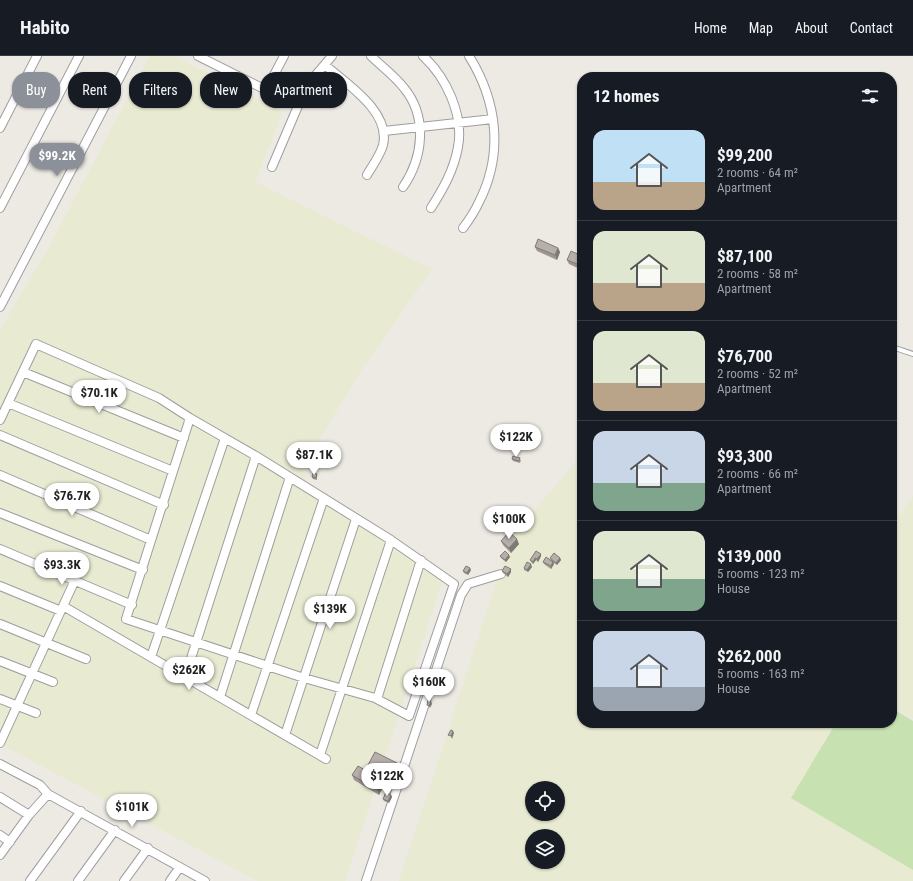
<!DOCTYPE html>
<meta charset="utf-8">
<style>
body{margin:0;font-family:"Roboto Condensed",sans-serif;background:#20242c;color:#f1f3f6;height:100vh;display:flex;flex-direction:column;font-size:15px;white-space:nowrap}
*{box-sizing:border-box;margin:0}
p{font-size:13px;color:#9ea1a6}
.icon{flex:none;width:22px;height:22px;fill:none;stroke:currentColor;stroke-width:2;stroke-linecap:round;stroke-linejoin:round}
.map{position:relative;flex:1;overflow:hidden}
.sheet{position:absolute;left:577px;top:16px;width:320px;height:656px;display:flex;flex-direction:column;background:#171b24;border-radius:16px;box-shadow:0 1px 3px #0004}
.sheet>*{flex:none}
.guide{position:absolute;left:12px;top:16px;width:380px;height:36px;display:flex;gap:8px}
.buttons{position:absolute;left:525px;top:725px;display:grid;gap:8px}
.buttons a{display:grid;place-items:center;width:40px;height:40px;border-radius:50%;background:#171b24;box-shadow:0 1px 3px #0004;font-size:20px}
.price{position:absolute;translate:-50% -34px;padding:0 9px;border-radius:14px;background:#fff;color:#222;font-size:13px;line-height:26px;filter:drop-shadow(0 1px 2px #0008)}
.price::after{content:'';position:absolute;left:50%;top:24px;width:12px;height:9px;margin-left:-6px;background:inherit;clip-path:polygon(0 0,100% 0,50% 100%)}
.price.selected{background:#8c9099;color:#fff}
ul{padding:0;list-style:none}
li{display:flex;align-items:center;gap:12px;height:100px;padding:0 16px}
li+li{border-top:1px solid #363941}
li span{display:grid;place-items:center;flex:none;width:112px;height:80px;border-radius:12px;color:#555}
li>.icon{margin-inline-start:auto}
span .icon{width:48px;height:48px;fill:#fffc;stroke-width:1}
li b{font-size:17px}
h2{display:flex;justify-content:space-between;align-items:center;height:48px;padding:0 16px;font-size:17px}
.pill{padding:0 14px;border-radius:16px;background:#171b24;box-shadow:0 1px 3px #0004;font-size:14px;line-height:36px}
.pill.selected{background:#8c9099;color:#fff}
header{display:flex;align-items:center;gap:24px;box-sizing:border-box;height:56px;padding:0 20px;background:#171b24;border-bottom:1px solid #363941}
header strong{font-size:19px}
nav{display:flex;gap:22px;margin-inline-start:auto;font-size:14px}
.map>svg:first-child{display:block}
</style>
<header>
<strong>Habito</strong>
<nav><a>Home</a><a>Map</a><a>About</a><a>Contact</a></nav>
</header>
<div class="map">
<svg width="913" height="825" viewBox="0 0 913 825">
<rect width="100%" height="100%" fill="#edeae4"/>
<path fill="#e8ead2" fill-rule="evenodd" d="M150,0H174L283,55L255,126L432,213L364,310L309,400L304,433L444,520L345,825H258L0,688V274L50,189Z
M581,400L582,667H871L913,782V825H399L511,481ZM532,732H558V758H532ZM532,780H558V806H532Z
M913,440V663L892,651V469Z"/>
<path fill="#c8e1b0" d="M892,652L913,665V814L791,742L836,667H892Z"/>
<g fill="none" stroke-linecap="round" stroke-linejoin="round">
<g stroke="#9e9e9e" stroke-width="6">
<path id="lane" d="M580,178L582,179
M892,291L913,298"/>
</g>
<g stroke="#9e9e9e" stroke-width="10">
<path id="street" d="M198,0L298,50
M371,0C381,10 395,20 404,32C428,61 423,102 403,131
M423,0C446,21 464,59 458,91C454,114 443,133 431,152
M325,9C347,28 391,56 383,89C380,100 372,110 367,119
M264,33L274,19L284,0
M0,72L37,0
M384,75L493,63
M272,111L298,50L314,21L332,0
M0,152L79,0
M463,172C469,164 475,155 479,146C504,97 497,45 469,0
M0,251L131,0
M23,316L184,382
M8,347L173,415
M0,364L36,288L159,342L190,362L256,400L391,484L454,528L409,660L375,642L304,622L126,563L190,362
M0,379L164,449
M0,419L151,484
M0,457L143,514
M0,493L132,549
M0,530L61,555
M63,550L326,703
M0,568L86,603
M151,601L225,382
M0,605L53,626
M185,621L256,400
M220,641L290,421
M0,643L36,657
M377,643L421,504
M251,659L324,442
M285,679L356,463
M0,687L75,524
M320,699L391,484
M0,708L40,729L48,738L205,825
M0,741L29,759
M0,779L10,786
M0,799L29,759L48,738
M30,825L81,755
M78,825L115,774
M124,825L148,792
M170,825L180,811
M366,825L461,539L468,528L501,518"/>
</g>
<use href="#lane" stroke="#fff" stroke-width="4"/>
<use href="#street" stroke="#fff" stroke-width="8"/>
</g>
<path fill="#9d9692" d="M535,191L558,192L560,196L557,204L537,195Z
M582,200V214L569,208L567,204Z
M512,403L521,404L520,407L513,405Z
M317,418V424L313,423L312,421Z
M501,485L519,488L511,497L503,489Z
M536,495L541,500L538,506L536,504L533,508L531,506L530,504Z
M500,500L510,501L506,506L501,502Z
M550,502H560L561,504L557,509L554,507V508L551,513L544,508L543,506L551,504Z
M532,511L528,516L524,514V512Z
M471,514L468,519L464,517L463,515Z
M502,515L511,516L508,521L503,517Z
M397,707L400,714L393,727L371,716L368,709Z
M352,719L384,729L379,739L354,724Z
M391,739L392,741L389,747L384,745L383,743Z"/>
<path fill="#7f7a77" d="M558,192L560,196L557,204L555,199Z
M517,483L519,488L511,497L509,492Z
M541,498V500L538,506L537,503Z
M509,499L510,501L506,506L505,504Z
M535,502L536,504L533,508V506Z
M560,502L561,504L557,509L556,507Z
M553,506L554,508L551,513V510Z
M531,508L532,511L528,516L527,514Z
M470,512L471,514L468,519L467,517Z
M511,513V516L508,521L507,518Z
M431,645L432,648L430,652L429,650Z
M453,675L454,677L452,683L451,680Z
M397,707L400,714L393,727L391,720Z
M383,724L384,729L379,739L377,734Z
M391,739L392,741L389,747L388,745Z"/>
<path fill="#b6afaa" stroke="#7f7a77" d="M538,183L558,192L555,199L535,191Z
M571,195L582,200V210L567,204Z
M513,400L520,402L519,405L512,403Z
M313,417L317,418L316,422L312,421Z
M509,476L517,483L509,492L501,485Z
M505,495L509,499L505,504L500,500Z
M536,495L541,498L537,503L535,502L533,506L530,504Z
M554,497L560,502L556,507L550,502Z
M546,501L553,506L551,510L543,506Z
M527,506L531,508L527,514L524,512Z
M466,510L470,512L467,517L463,515Z
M505,510L511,513L507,518L502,515Z
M428,644L431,645L429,650L427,649Z
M451,674L453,675L451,680L448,679Z
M375,696L397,707L391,720L368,709Z
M358,710L383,724L377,734L352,719Z
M386,736L391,739L388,745L383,743Z"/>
</svg>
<div class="buttons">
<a><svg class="icon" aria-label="locate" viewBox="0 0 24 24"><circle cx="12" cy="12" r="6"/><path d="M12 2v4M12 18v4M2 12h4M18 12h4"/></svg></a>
<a><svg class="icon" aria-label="layers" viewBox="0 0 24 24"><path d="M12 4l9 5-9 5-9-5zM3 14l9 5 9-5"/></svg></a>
</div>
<b class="price selected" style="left:57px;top:121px">$99.2K</b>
<b class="price" style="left:99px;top:358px">$70.1K</b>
<b class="price" style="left:516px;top:402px">$122K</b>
<b class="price" style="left:314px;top:420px">$87.1K</b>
<b class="price" style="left:72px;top:461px">$76.7K</b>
<b class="price" style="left:509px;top:484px">$100K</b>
<b class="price" style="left:62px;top:530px">$93.3K</b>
<b class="price" style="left:330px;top:574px">$139K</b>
<b class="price" style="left:189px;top:635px">$262K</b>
<b class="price" style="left:429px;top:647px">$160K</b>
<b class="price" style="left:387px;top:741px">$122K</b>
<b class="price" style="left:132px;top:772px">$101K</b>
<div class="guide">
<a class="pill selected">Buy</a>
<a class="pill">Rent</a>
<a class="pill">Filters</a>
<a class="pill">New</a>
<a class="pill">Apartment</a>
</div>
<section class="sheet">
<h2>12 homes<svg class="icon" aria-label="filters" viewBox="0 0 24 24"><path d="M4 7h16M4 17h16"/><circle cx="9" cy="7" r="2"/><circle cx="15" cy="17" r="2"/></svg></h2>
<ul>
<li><span style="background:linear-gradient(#bfe0f5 65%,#b9a48a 0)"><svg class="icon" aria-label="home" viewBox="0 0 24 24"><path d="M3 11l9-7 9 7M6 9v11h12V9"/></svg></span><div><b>$99,200</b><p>2 rooms · 64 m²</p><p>Apartment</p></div></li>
<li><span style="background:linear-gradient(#dfe7d0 65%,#b9a48a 0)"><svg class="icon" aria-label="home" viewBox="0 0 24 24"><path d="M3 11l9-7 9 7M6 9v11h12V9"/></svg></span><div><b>$87,100</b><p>2 rooms · 58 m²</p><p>Apartment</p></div></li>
<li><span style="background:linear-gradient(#dfe7d0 65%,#b9a48a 0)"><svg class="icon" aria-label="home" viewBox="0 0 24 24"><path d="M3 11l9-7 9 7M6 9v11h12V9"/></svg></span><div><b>$76,700</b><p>2 rooms · 52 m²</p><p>Apartment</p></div></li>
<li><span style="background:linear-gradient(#c9d6e8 65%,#7fa58c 0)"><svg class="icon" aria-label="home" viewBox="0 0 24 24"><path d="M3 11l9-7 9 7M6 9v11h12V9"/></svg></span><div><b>$93,300</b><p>2 rooms · 66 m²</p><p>Apartment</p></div></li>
<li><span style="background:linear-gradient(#dfe7d0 60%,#7fa58c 0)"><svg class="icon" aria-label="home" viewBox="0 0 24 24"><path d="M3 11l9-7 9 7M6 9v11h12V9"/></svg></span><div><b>$139,000</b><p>5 rooms · 123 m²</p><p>House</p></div></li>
<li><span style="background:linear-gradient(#c9d6e8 70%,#9aa5b1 0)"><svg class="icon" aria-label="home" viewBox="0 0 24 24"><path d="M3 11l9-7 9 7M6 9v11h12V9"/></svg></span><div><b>$262,000</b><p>5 rooms · 163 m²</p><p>House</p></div></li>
</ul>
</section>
</div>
